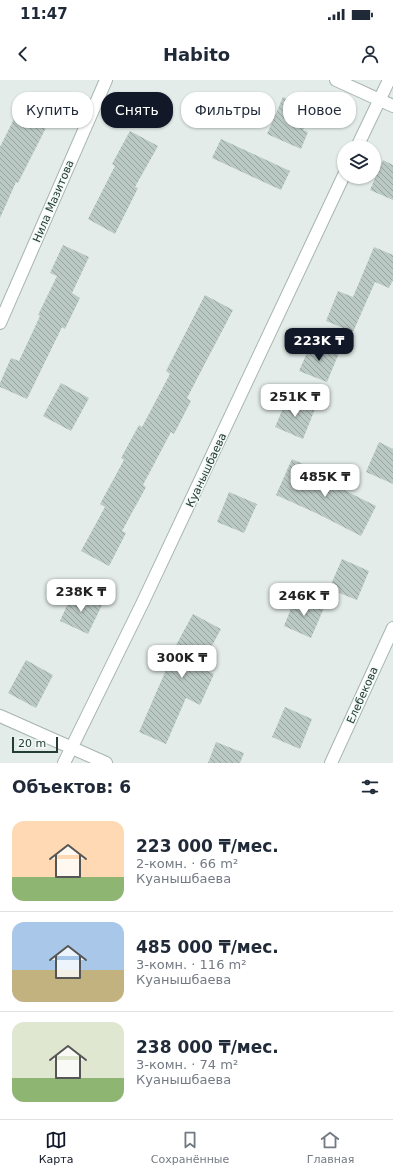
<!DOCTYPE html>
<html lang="ru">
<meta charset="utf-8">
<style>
body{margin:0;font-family:"DejaVu Sans",sans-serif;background:#f6f6f7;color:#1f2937;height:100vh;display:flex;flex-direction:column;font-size:15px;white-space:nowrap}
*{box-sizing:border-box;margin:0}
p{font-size:13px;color:#747a83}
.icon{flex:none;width:22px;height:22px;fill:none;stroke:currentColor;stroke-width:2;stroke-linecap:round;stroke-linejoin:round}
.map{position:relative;height:683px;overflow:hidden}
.sheet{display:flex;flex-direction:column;background:#fff;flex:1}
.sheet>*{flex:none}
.guide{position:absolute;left:12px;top:12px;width:369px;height:36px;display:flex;gap:8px}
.controls{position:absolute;left:337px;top:60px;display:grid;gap:8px}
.controls a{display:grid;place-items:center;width:44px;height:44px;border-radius:50%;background:#fff;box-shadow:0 1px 3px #0004;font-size:20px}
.scale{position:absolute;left:12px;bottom:10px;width:46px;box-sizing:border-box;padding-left:4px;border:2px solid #233c36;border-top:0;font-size:11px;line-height:14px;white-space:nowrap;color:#233c36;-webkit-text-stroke:3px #f3f9f6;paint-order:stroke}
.price{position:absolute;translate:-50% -34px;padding:0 9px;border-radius:8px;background:#fff;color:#222;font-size:13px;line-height:26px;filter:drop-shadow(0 1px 2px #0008)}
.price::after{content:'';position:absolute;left:50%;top:24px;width:12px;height:9px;margin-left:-6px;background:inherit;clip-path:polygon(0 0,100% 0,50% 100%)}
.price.on{background:#111827;color:#fff}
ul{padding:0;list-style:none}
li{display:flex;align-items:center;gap:12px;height:100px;padding:0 12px}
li+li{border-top:1px solid #e0e1e3}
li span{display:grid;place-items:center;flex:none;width:112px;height:80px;border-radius:12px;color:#555}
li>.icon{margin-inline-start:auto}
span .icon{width:48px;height:48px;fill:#fffc;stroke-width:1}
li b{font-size:17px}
h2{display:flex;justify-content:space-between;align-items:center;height:48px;padding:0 12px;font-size:17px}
.pill{padding:0 14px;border-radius:16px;background:#fff;box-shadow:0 1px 3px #0004;font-size:14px;line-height:36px}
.pill.on{background:#111827;color:#fff}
.status{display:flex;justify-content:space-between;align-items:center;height:28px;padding:0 20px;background:#fff;direction:ltr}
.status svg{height:11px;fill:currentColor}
header{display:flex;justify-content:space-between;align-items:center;height:52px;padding:0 12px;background:#fff;font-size:18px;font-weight:600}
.menu{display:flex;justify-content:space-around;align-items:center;height:56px;border-top:1px solid #e0e1e3;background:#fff;font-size:11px;color:#747a83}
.menu a{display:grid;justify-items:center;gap:2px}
.menu .on{color:#111827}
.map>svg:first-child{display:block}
</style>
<div class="status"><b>11:47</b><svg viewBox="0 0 49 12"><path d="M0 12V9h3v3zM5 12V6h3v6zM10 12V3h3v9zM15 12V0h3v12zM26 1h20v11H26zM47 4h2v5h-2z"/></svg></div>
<header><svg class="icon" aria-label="back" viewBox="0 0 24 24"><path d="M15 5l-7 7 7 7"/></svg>Habito<svg class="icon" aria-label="person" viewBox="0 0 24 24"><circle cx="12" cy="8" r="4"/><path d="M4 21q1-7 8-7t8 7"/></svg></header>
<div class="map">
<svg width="393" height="683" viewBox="0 0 393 683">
<defs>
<pattern id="building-back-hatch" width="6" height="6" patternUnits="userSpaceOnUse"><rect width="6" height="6" fill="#bbc9c4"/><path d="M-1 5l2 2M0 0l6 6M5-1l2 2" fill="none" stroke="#98a4a0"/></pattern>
</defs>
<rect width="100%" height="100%" fill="#e3ece8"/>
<path fill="url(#building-back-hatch)" d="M25,17L54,32L18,103L16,102L0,138V67Z
M283,17L305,27L303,32L310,35L303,50L308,52L301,69L267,54Z
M130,51L158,66L135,107L138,108L115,154L88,139L115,86L112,84Z
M221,59L290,91L281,110L212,78Z
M383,80L393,85V120L370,110Z
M63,165L89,177L72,213L80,218L65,249L62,247L27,319L0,307V303L11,278L19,281L40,236L38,235L57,196L50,193Z
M374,167L393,175V200L389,208L375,202L353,252L326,241L338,211L353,217Z
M205,215L233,230L187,318L191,321L174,354L171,352L143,405L146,407L122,451L126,453L109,486L81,471L105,427L100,424L124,380L121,378L139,345L142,347L170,294L166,291Z
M312,261L339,273L327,302L299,291Z
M61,303L89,318L71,351L43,336Z
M288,317L315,329L303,359L275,347Z
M379,362L393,369V404L366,392Z
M292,379L320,392L318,397L376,426L361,456L318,434L276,415Z
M229,412L257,424L244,453L217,442Z
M342,479L369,491L357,520L329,509Z
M73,512L102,525L88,554L60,541Z
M296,516L324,528L311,558L284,546Z
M193,534L221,549L200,588L214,594L200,625L186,618L166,664L139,652L176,567H175Z
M26,580L53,595L36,628L8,613Z
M285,627L312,639L300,669L272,657Z
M216,662L244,673L240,683H208Z"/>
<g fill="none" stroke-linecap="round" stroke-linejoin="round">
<g stroke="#a6b4af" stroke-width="14">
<path id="minor" d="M336,0L393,26
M357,67L389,0
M0,243L106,0
M0,636L106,683
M64,683L142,524L344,95
M331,683L393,548"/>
</g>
<use href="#minor" stroke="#fff" stroke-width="12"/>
</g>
<g text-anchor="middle" stroke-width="3" stroke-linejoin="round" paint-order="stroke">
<g font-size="11" fill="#233c36" stroke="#f3f9f6">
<text transform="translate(53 121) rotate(-67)" y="4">Нила Мазитова</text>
<text transform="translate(206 390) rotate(-65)" y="4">Куанышбаева</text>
<text transform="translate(362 615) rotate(-66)" y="4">Елебекова</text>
</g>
</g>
</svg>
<div class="controls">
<a><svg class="icon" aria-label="layers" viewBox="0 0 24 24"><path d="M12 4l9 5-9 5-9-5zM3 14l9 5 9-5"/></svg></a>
</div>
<div class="scale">20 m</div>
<b class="price on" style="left:319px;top:282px">223K ₸</b>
<b class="price" style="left:295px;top:338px">251K ₸</b>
<b class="price" style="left:325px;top:418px">485K ₸</b>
<b class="price" style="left:81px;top:533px">238K ₸</b>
<b class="price" style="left:304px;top:537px">246K ₸</b>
<b class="price" style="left:182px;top:599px">300K ₸</b>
<div class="guide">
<a class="pill">Купить</a>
<a class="pill on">Снять</a>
<a class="pill">Фильтры</a>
<a class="pill">Новое</a>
</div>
</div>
<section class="sheet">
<h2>Объектов: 6<svg class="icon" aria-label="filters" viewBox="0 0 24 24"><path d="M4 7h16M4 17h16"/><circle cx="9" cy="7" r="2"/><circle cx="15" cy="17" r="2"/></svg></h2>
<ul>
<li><span style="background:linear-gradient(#ffd9b3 70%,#8fb573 0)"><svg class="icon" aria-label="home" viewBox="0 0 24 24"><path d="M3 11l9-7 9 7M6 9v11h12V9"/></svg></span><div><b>223 000 ₸/мес.</b><p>2-комн. · 66 m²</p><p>Куанышбаева</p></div></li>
<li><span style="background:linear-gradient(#a9c7e8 60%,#c2b280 0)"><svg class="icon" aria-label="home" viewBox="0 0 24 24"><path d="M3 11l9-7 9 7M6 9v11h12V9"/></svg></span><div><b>485 000 ₸/мес.</b><p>3-комн. · 116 m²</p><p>Куанышбаева</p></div></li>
<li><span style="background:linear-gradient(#dfe7d0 70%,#8fb573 0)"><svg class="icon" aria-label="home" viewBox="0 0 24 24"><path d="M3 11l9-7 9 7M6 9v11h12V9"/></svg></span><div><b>238 000 ₸/мес.</b><p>3-комн. · 74 m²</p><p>Куанышбаева</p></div></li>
</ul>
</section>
<nav class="menu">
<a class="on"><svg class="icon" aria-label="map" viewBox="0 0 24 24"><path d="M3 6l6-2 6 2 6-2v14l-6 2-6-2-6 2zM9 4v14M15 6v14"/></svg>Карта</a>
<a><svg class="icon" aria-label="saved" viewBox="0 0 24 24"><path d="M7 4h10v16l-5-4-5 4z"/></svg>Сохранённые</a>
<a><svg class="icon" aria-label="home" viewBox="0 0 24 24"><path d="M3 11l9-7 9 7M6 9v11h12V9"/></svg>Главная</a>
</nav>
